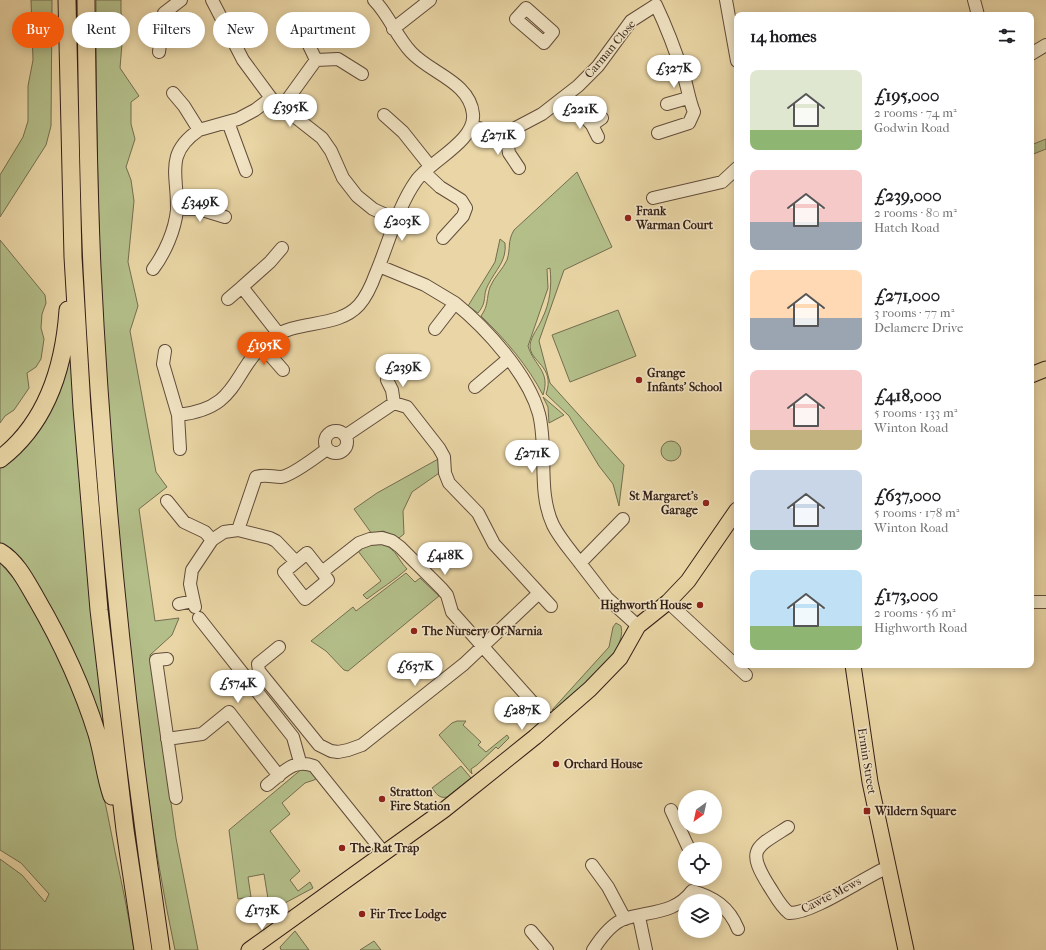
<!DOCTYPE html>
<meta charset="utf-8">
<style>
body{margin:0;font-family:"IM FELL French Canon",serif;background:#f2f2f2;color:#202124;height:100vh;display:flex;flex-direction:column;font-size:15px;white-space:nowrap}
*{box-sizing:border-box;margin:0}
p{font-size:13px;color:#757577}
.icon{flex:none;width:22px;height:22px;fill:none;stroke:currentColor;stroke-width:2;stroke-linecap:round;stroke-linejoin:round}
.map{position:relative;flex:1;overflow:hidden}
.sheet{position:absolute;left:734px;top:12px;width:300px;height:656px;display:flex;flex-direction:column;background:#fff;border-radius:8px;box-shadow:0 2px 10px #0003}
.sheet>*{flex:none}
.top-card{position:absolute;left:12px;top:12px;width:380px;height:36px;display:flex;gap:8px}
.needle{width:26px;rotate:213deg}
.controls{position:absolute;left:678px;top:790px;display:grid;gap:8px}
.controls a{display:grid;place-items:center;width:44px;height:44px;border-radius:50%;background:#fff;box-shadow:0 2px 10px #0003;font-size:20px}
.price{position:absolute;translate:-50% -34px;padding:0 9px;border-radius:14px;background:#fff;color:#222;font-size:13px;line-height:26px;filter:drop-shadow(0 1px 2px #0008)}
.price::after{content:'';position:absolute;left:50%;top:24px;width:12px;height:9px;margin-left:-6px;background:inherit;clip-path:polygon(0 0,100% 0,50% 100%)}
.price.current{background:#ea580c;color:#fff}
ul{padding:0;list-style:none}
li{display:flex;align-items:center;gap:12px;height:100px;padding:0 16px}
li span{display:grid;place-items:center;flex:none;width:112px;height:80px;border-radius:8px;color:#555}
li>.icon{margin-inline-start:auto}
span .icon{width:48px;height:48px;fill:#fffc;stroke-width:1}
li b{font-size:17px}
h2{display:flex;justify-content:space-between;align-items:center;height:48px;padding:0 16px;font-size:17px}
.tag{padding:0 14px;border-radius:18px;background:#fff;box-shadow:0 2px 10px #0003;font-size:14px;line-height:36px}
.tag.current{background:#ea580c;color:#fff}
.map>svg:first-child{display:block}
</style>
<div class="map">
<svg width="1046" height="950" viewBox="0 0 1046 950">
<rect width="100%" height="100%" fill="#e9d5a5"/>
<filter id="stains"><feTurbulence type="fractalNoise" baseFrequency=".005" numOctaves="4"/><feColorMatrix values="0 0 0 0 .2 0 0 0 0 .09 0 0 0 0 .02 0 0 0 .5 -.17"/></filter>
<radialGradient id="worn" r=".72"><stop offset=".6" stop-color="#630" stop-opacity="0"/><stop offset="1" stop-color="#630" stop-opacity=".3"/></radialGradient>
<path fill="#b3be89" stroke="#746e50" d="M31,0H52L51,126L46,145L0,217V175L23,137L28,121V86L33,60Z
M96,0H121V13L124,19L120,68L139,96L131,102V124L135,139L126,167L131,180L134,201L128,262L138,306L130,331L156,472L167,487L139,509L155,621L179,618L172,635L150,655L176,838L198,950H175C152,842 139,732 127,623C120,558 112,492 108,427C99,285 96,142 96,0Z
M1046,139V149L1031,155V145Z
M577,172L612,247L564,270L539,341L550,383L624,465L619,506L613,484L599,466L569,416L546,394C556,366 529,362 530,345C531,336 539,327 542,319C550,303 552,286 550,268L547,269L548,288L528,346C534,366 551,371 543,395C528,366 505,339 481,316C489,305 486,299 490,287C494,277 503,269 507,260C511,248 507,242 514,230Z
M500,239L505,243C507,261 496,269 488,285C482,296 488,301 478,313L468,306L495,262Z
M0,240L45,295L46,303L42,314L41,328L44,339L41,359L36,367L27,373L29,388L27,391L14,410L5,416L0,423Z
M618,310L636,356L570,382L552,335Z
M71,355L109,737L104,744L0,546V467L21,448Z
M543,397L564,415L549,423L548,407Z
M661 451a10 10 0 1 1 20 0a10 10 0 1 1-20 0Z
M440,458L442,471L412,492L403,511L404,534L399,538L383,531L372,534L354,509L377,493Z
M376,543C396,546 395,556 407,569C395,580 380,589 367,599L363,595L381,581L358,551L365,546Z
M0,563C71,638 96,753 115,852C122,884 129,917 134,950H0V859L22,875L45,902L49,894L21,863L0,850Z
M406,573L415,582L420,578L439,596L348,671L344,670L326,651L311,641L353,607L356,611Z
M616,623L621,626C628,654 577,691 558,709L552,710L609,647L613,627Z
M457,721H466L463,725L481,742L478,745L486,752L507,735L509,738L498,749L496,747L477,765L471,769L472,774L439,735L452,723Z
M461,766L471,778L447,797C439,799 436,793 432,788Z
M303,768L315,772L319,777L314,780L305,783L282,803L290,814L270,831L300,871L290,880L298,891L310,882L313,888L270,911L264,874L248,877L251,897L238,899L229,830Z
M295,931L309,950H281L280,947Z
M374,941L381,950H360Z"/>
<g fill="none" stroke-linecap="round" stroke-linejoin="round">
<g stroke="#614c3a" stroke-width="14">
<path id="minor" d="M212,0L243,60L271,98L322,138L331,151L343,178L357,196L373,209L397,220
M726,0L737,61
M974,0L978,15
M526,8L553,32L544,43L516,19Z
M393,29L430,0
M159,52L164,13L181,0
M1031,54L1046,45
M316,60L338,59L362,74
M173,93L184,106L199,130L238,119L255,110L271,98
M566,96L592,125L602,118
M667,104L688,98
M282,107L316,60L304,35
M384,115L403,132L430,166
M228,122L246,171
M592,125L598,137
M472,126L495,133H506L542,114L578,86L598,66L631,21L656,5C667,28 676,52 684,77C688,89 689,100 694,112L689,123L658,133
M506,133L509,153L519,168
M424,172L440,187L461,200L466,208L463,216L443,238
M653,198L722,182L737,168
M177,208L199,209L225,217
M379,266L425,285L455,303L435,329
M153,269C165,253 175,230 177,210C178,175 164,154 199,130
M228,299L242,287
M455,303C486,328 528,374 539,414C548,450 537,491 553,525C560,539 571,551 580,563L623,519
M278,333L242,287L270,262L282,248
M262,346L283,370
M165,351L163,364L178,415
M387,380L392,390L394,403
M475,387L508,359
M325 442a11 11 0 1 1 22 0a11 11 0 1 1-22 0Z
M180,449L178,415C243,408 230,369 272,338C297,319 337,329 359,305C367,296 372,284 376,273C388,245 398,206 416,181C430,161 476,141 473,114C470,82 430,73 411,52C396,36 389,15 374,0
M167,501L184,522L205,532L212,540
M238,530L256,477C265,474 272,477 281,477C291,476 319,455 327,449
M580,563L607,598L638,626
M322,572L307,553L284,572L305,599L328,580L322,572L359,543L370,539L382,538L392,541L400,547L442,589L447,595L452,612L551,723
M539,593L551,606
M668,602L746,675
M1031,602H1046
M179,604L193,601
M195,607L190,584L192,570L212,540L224,532L238,530L270,538L276,541L296,562
M199,618L293,737L300,762
M279,647L258,664L259,671L319,745L331,751L338,752L348,750L362,745L464,664L539,593L494,544L478,513L449,483L445,473L444,457L439,448L407,407L394,403L345,436
M167,659L156,660L176,798
M167,739L202,734L229,712L279,776
M267,785C283,773 293,758 314,766L384,853
M671,810L689,849
M788,827C755,848 746,849 769,886C775,895 780,906 789,913C812,914 863,878 888,867
M592,865L608,887L625,919
M639,917L646,950
M531,931L547,950
M593,950C600,939 611,924 624,919C649,911 675,914 692,891C714,897 729,907 738,929"/>
</g>
<g stroke="#341f17" stroke-width="17">
<path id="major" d="M1031,375L1046,369
M853,665L870,782L906,950
M249,950L444,810L535,737L590,689L620,658L638,626L668,602L688,581L737,510"/>
</g>
<g stroke="#341f17" stroke-width="19">
<path id="highway" d="M67,0L73,257L82,408L99,610L125,830L143,950
M86,0C87,89 88,179 92,268C103,497 127,724 161,950
M0,459C47,423 64,368 68,310
M0,552C17,562 27,583 37,600C62,643 82,686 97,734C103,754 105,776 112,796"/>
</g>
<use href="#minor" stroke="#f1e4c4" stroke-width="12"/>
<use href="#major" stroke="#e9d5a5" stroke-width="15"/>
<use href="#highway" stroke="#e9d5a5" stroke-width="17"/>
</g>
<g fill="#8f2418" stroke="#f1e4c4" stroke-width="1.5">
<circle cx="628" cy="218" r="4"/>
<circle cx="639" cy="380" r="4"/>
<circle cx="706" cy="503" r="4"/>
<circle cx="700" cy="605" r="4"/>
<circle cx="414" cy="631" r="4"/>
<circle cx="556" cy="764" r="4"/>
<circle cx="382" cy="799" r="4"/>
<rect x="863" y="807" width="8" height="8" rx="2"/>
<circle cx="342" cy="848" r="4"/>
<circle cx="362" cy="914" r="4"/>
</g>
<g text-anchor="middle" stroke-width="3" stroke-linejoin="round" paint-order="stroke">
<g font-size="12" fill="#341f17" stroke="#f1e4c4">
<text transform="translate(610 49) rotate(-50)" y="4">Carman Close</text>
<text transform="translate(867 761) rotate(81)" y="4">Ermin Street</text>
<text transform="translate(831 895) rotate(-27)" y="4">Cawte Mews</text>
</g>
<g font-size="12" font-weight="bold" fill="#341f17" stroke="#f1e4c4" text-anchor="start">
<text x="636" y="215">Frank<tspan x="636" dy="14">Warman Court</tspan></text>
<text x="647" y="377">Grange<tspan x="647" dy="14">Infants' School</tspan></text>
<text x="698" y="500" text-anchor="end">St Margaret's<tspan x="698" dy="14">Garage</tspan></text>
<text x="692" y="609" text-anchor="end">Highworth House</text>
<text x="422" y="635">The Nursery Of Narnia</text>
<text x="564" y="768">Orchard House</text>
<text x="390" y="796">Stratton<tspan x="390" dy="14">Fire Station</tspan></text>
<text x="875" y="815">Wildern Square</text>
<text x="350" y="852">The Rat Trap</text>
<text x="370" y="918">Fir Tree Lodge</text>
</g>
</g>
<rect width="100%" height="100%" filter="url(#stains)"/>
<rect width="100%" height="100%" fill="url(#worn)"/>
</svg>
<div class="controls">
<a><svg class="needle" viewBox="-14 -14 28 28"><path d="M0-13l5 13h-10z" fill="#e53935"/><path d="M0 13l5-13h-10z" fill="#757577"/></svg></a>
<a><svg class="icon" aria-label="locate" viewBox="0 0 24 24"><circle cx="12" cy="12" r="6"/><path d="M12 2v4M12 18v4M2 12h4M18 12h4"/></svg></a>
<a><svg class="icon" aria-label="layers" viewBox="0 0 24 24"><path d="M12 4l9 5-9 5-9-5zM3 14l9 5 9-5"/></svg></a>
</div>
<b class="price" style="left:674px;top:89px">£327K</b>
<b class="price" style="left:290px;top:128px">£395K</b>
<b class="price" style="left:580px;top:130px">£221K</b>
<b class="price" style="left:498px;top:156px">£271K</b>
<b class="price" style="left:200px;top:223px">£349K</b>
<b class="price" style="left:402px;top:242px">£203K</b>
<b class="price current" style="left:264px;top:366px">£195K</b>
<b class="price" style="left:403px;top:388px">£239K</b>
<b class="price" style="left:532px;top:474px">£271K</b>
<b class="price" style="left:445px;top:576px">£418K</b>
<b class="price" style="left:415px;top:687px">£637K</b>
<b class="price" style="left:238px;top:704px">£574K</b>
<b class="price" style="left:522px;top:731px">£287K</b>
<b class="price" style="left:262px;top:931px">£173K</b>
<div class="top-card">
<a class="tag current">Buy</a>
<a class="tag">Rent</a>
<a class="tag">Filters</a>
<a class="tag">New</a>
<a class="tag">Apartment</a>
</div>
<section class="sheet">
<h2>14 homes<svg class="icon" aria-label="filters" viewBox="0 0 24 24"><path d="M4 7h16M4 17h16"/><circle cx="9" cy="7" r="2"/><circle cx="15" cy="17" r="2"/></svg></h2>
<ul>
<li><span style="background:linear-gradient(#dfe7d0 75%,#8fb573 0)"><svg class="icon" aria-label="home" viewBox="0 0 24 24"><path d="M3 11l9-7 9 7M6 9v11h12V9"/></svg></span><div><b>£195,000</b><p>2 rooms · 74 m²</p><p>Godwin Road</p></div></li>
<li><span style="background:linear-gradient(#f6c9c9 65%,#9aa5b1 0)"><svg class="icon" aria-label="home" viewBox="0 0 24 24"><path d="M3 11l9-7 9 7M6 9v11h12V9"/></svg></span><div><b>£239,000</b><p>2 rooms · 80 m²</p><p>Hatch Road</p></div></li>
<li><span style="background:linear-gradient(#ffd9b3 60%,#9aa5b1 0)"><svg class="icon" aria-label="home" viewBox="0 0 24 24"><path d="M3 11l9-7 9 7M6 9v11h12V9"/></svg></span><div><b>£271,000</b><p>3 rooms · 77 m²</p><p>Delamere Drive</p></div></li>
<li><span style="background:linear-gradient(#f6c9c9 75%,#c2b280 0)"><svg class="icon" aria-label="home" viewBox="0 0 24 24"><path d="M3 11l9-7 9 7M6 9v11h12V9"/></svg></span><div><b>£418,000</b><p>5 rooms · 133 m²</p><p>Winton Road</p></div></li>
<li><span style="background:linear-gradient(#c9d6e8 75%,#7fa58c 0)"><svg class="icon" aria-label="home" viewBox="0 0 24 24"><path d="M3 11l9-7 9 7M6 9v11h12V9"/></svg></span><div><b>£637,000</b><p>5 rooms · 178 m²</p><p>Winton Road</p></div></li>
<li><span style="background:linear-gradient(#bfe0f5 70%,#8fb573 0)"><svg class="icon" aria-label="home" viewBox="0 0 24 24"><path d="M3 11l9-7 9 7M6 9v11h12V9"/></svg></span><div><b>£173,000</b><p>2 rooms · 56 m²</p><p>Highworth Road</p></div></li>
</ul>
</section>
</div>
